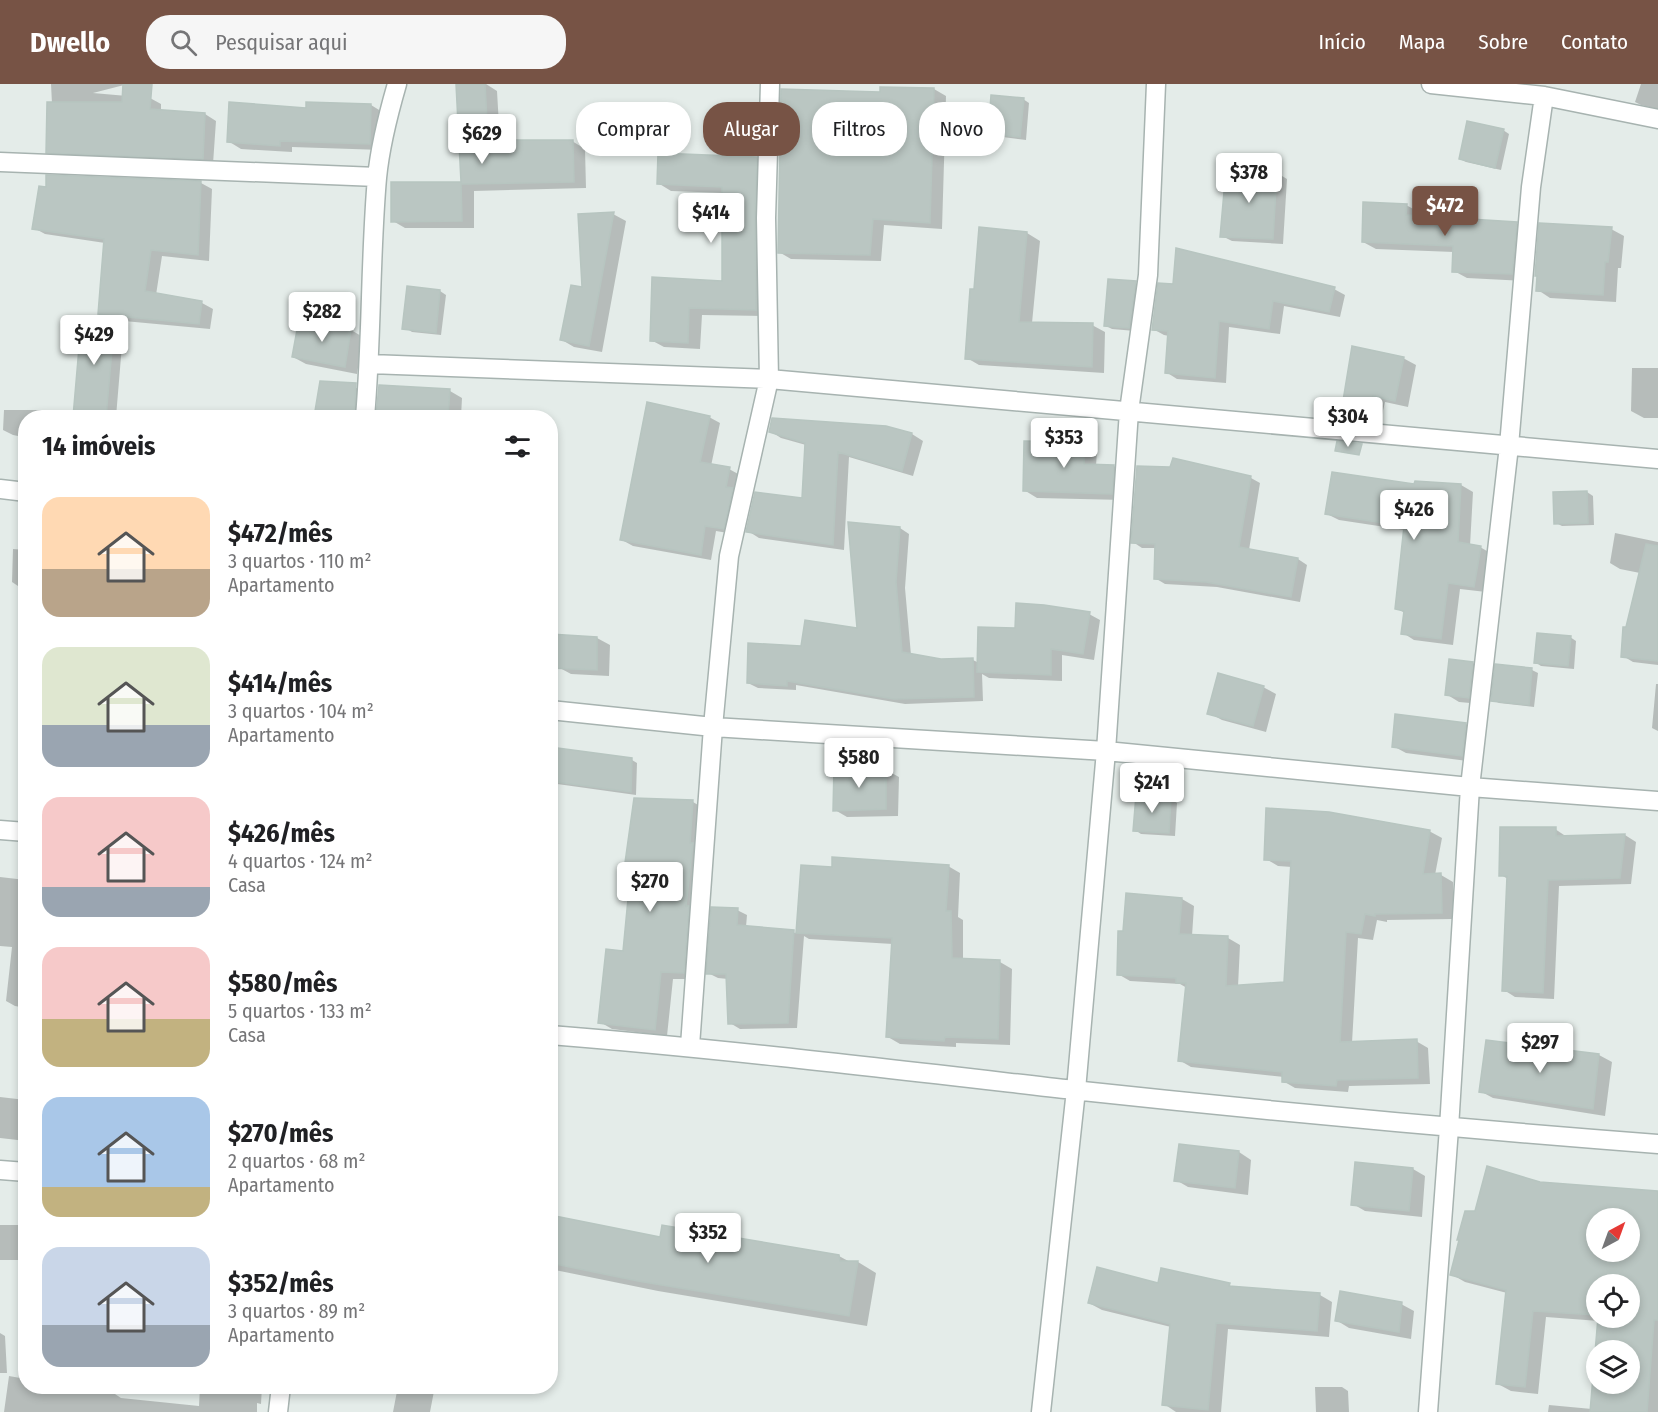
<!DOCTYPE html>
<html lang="pt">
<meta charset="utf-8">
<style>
body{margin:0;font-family:"Fira Sans Condensed",sans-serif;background:#f6f6f6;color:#202124;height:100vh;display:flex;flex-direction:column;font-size:22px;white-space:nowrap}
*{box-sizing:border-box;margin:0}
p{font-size:20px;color:#757577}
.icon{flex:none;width:33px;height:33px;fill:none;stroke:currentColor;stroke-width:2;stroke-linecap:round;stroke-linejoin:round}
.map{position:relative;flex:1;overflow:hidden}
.details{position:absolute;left:18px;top:326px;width:540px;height:984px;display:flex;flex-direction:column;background:#fff;border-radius:24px;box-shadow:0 3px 9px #0003}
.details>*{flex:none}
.guide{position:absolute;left:576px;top:18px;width:570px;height:54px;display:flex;gap:12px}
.needle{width:39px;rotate:41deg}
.tools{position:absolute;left:1586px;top:1124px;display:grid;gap:12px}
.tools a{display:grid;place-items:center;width:54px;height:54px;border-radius:50%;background:#fff;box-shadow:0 3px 9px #0003;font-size:30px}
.price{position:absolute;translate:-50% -51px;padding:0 14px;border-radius:6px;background:#fff;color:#222;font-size:20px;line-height:39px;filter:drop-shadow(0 2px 3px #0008)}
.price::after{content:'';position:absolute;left:50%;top:36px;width:18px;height:14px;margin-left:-9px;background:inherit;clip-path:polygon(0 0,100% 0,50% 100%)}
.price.selected{background:#775345;color:#fff}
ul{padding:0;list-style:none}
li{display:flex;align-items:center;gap:18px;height:150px;padding:0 24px}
li span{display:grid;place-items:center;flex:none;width:168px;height:120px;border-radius:18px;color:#555}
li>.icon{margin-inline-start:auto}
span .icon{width:72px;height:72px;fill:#fffc;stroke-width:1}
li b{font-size:26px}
h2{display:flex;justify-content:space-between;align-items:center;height:72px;padding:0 24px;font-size:26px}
.chip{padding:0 21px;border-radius:24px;background:#fff;box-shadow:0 3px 9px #0003;font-size:21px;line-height:54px}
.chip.selected{background:#775345;color:#fff}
header{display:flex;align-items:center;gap:36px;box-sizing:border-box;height:84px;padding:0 30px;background:#775345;color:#fff}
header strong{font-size:28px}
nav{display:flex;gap:33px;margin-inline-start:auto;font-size:21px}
.search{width:420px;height:54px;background:#f6f6f6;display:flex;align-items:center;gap:15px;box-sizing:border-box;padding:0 21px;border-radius:24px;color:#757577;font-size:22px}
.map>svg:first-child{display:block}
</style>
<header>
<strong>Dwello</strong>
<div class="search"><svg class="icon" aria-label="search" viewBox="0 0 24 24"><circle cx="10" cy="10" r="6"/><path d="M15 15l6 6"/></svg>Pesquisar aqui</div>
<nav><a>Início</a><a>Mapa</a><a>Sobre</a><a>Contato</a></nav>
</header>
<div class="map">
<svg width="1658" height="1328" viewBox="0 0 1658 1328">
<rect width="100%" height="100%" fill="#e4ece9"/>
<path fill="#0003" fill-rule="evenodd" d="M51,0H128L93,9L150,14L161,20V27L205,30L216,37L213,80L59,74L48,68L52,20Z
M457,0H486L497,7L500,58L572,57L585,65L586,104L474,107V144H405L393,137L392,100H462Z
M1641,0H1658V25L1641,21L1635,18Z
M934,5L946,12L942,145L884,141L881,177L791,175L779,168L881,9Z
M1023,15L1029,19L1026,56L995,52L989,49Z
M371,21L384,29L382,66L292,63V68L241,65L228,57L307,26Z
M1503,46L1509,50L1501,86L1466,78L1460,75Z
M756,74L769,82V232L702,231L700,265L664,263L651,256L654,194L723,198L724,109L671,107L658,99Z
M1277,89L1287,95L1283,160L1232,157L1222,152Z
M201,99L212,105L209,177L162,172L156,211L202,219L213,225L210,245L124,237L116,333H26V363L18,358V352L13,351L3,346L4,326H75L107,234L99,229L105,159L45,150L34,144L48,105Z
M1406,121L1419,128V134L1516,139L1529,147L1525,197L1467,194L1454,187V168L1376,165L1363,158Z
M613,130L626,137L602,268L574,263L562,256Z
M981,145L1027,149L1040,157L1032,239L1092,241L1105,248L1104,289L979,281L967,274Z
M1611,145L1624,152L1621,184H1618L1616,218L1550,214L1538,206Z
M1135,199L1141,202L1135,247L1112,245L1106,242Z
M1160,200L1334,205L1345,211L1340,233L1284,222L1280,250L1229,243L1226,299L1177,295L1166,288L1169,252L1164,251L1153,245Z
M440,207L446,211L441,251L412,248L406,244Z
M351,246L363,253L357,290L306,280L293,273Z
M1403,274L1416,281L1408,323L1385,318L1379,344L1355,342L1342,334Z
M1632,284H1658V334H1644L1631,327Z
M349,300L362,307L358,333H316Z
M450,307L462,314L461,333H401Z
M709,333L720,339L711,382L729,385L740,391L734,450L716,447L711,476L633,462L622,456Z
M770,347L912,350L923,357L913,392L849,373L844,466L759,454L748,447L804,416L806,361L781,354Z
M1084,360L1097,367L1096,382H1114L1126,390L1124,416L1037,414L1024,406Z
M1174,376L1251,394L1260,399L1249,466L1298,475L1307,481L1300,518L1217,503L1165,500L1155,494L1157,464H1142L1133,458L1172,385Z
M1416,399L1461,401L1473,408L1470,462L1480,463L1492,470L1486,508L1460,505L1453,561L1414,556L1403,549L1405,529L1396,524L1405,446L1339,436L1327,430L1416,402Z
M1587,408L1593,412L1594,441L1562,442L1556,439Z
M849,440L900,444L909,450L905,504L911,571L940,577L973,576L979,579L1016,546L1089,530L1100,536L1094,576L1062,571V597L989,594L982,590L983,617L905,620L796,601V606L758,604L748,599L802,564L859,546Z
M1615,449L1658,458V581L1633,578L1623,572L1640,489L1620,485L1610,479Z
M13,465L26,466V502H18L12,498Z
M1570,553L1576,557L1574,585L1541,582L1535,578Z
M597,554L610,561L609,592L571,590L558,583Z
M1473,579L1485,586L1481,620L1459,618L1446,610Z
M1497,582L1532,586L1538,589L1534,623L1499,619L1493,616Z
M1656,600H1658V647L1652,644Z
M1263,603L1276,610L1266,648L1222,636L1209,629Z
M1466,640L1478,648L1475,678L1406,669L1393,662Z
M550,664L632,676L637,679L636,711L550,699Z
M886,686L899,693L898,732L847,733L835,726Z
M1171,715L1177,719L1175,752L1141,750L1135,746Z
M693,718L705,725L696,895H673L667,952L612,945L600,938L624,868L631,796L624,793Z
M1555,745L1567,753L1625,751L1636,758L1631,800L1559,802L1554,915L1515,913L1504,906L1508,795L1501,791Z
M1429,747L1442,754L1435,791H1441L1453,798V835L1387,836V838L1377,836L1373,856L1358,854L1352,959L1416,957L1428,964L1430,1000L1349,1002L1348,1008L1295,1004L1283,997L1284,993L1191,983L1179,976L1187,904L1180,900L1130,897L1118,890L1125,848L1182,815L1194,822L1192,852L1228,854L1240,861L1238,903L1285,900L1292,783L1278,782L1266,775Z
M802,782L833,785L948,782L960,789L958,833L963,836V876L1000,878L1012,885L1010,961L956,959V963L900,960L888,953L893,860L809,855L804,852L797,944L740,945L730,939L728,895L718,894L708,889L737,826L747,831L746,843L797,849Z
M0,793L26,796V924L15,922L6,917L12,863L0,862Z
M1488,957L1599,971L1612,978L1605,1032L1493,1014L1480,1007Z
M0,1013L26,1016V1057L0,1054Z
M1239,1068L1251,1076L1248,1111L1188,1103L1176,1096Z
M1413,1085L1425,1092L1422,1133L1365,1127L1353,1120Z
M1540,1099L1658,1109V1328H1548L1549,1321L1592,1325L1596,1279V1299H1629V1266H1597L1599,1237L1546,1233L1538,1310L1511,1307L1498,1300L1507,1209L1465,1198L1451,1190L1477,1129ZM1596,1134H1629V1167H1596ZM1596,1200H1629V1233H1596Z
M550,1133L661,1155L839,1172L850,1178H858L876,1189L867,1242L658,1207L550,1185Z
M0,1141H26V1176H0Z
M1159,1201H1229L1235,1204L1320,1211L1332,1218L1329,1253L1228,1245L1221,1328H1176L1164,1320L1171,1243L1102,1226L1089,1219Z
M1401,1220L1414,1227L1411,1255L1349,1244L1336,1236Z
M0,1249L5,1252L7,1289H0Z
M9,1292L26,1295V1302H60L112,1308L121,1314L199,1322L200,1302H262L261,1320L257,1319V1328H4Z
M398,1302H435L430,1328H393Z
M1315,1303H1342L1348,1307L1349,1328H1316Z"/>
<path fill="#bac6c2" stroke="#b7c5c0" stroke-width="1.5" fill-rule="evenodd" d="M123,0H152L150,25L205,29L203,75L46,69L47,18H122Z
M456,0H485L488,56H573L574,98L461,100L462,137L391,138V98H461Z
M880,3L934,4L930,139L873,135L870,171L778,169L781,5L880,8Z
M991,11L1024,14L1020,53L988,50Z
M229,18L306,24V18L371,20L370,60L280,57V62L227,58Z
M1467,37L1504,45L1495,84L1459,75Z
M658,69L757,73L755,134L756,226L689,224L688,259L650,257L652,193L722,197V103L657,100Z
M1226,85L1277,87L1273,155L1220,153Z
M46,91L201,97L198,171L151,166L145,207L202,217L199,240L98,230L104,155L32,145L39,102L46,103Z
M1363,118L1407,120L1406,131L1517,138L1512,190L1452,188L1453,162L1362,158Z
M614,128L589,262L560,256L571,201L582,203L578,130Z
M1539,139L1612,143L1608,178H1605L1603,211L1536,207L1537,192H1535Z
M979,143L1027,148L1019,238L1093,239L1092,283L965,275L970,205H974Z
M1176,164L1335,203L1329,228L1273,217L1269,245L1219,237L1215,294L1165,289L1168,247L1152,246L1158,199L1173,200Z
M1108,195L1136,197L1129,244L1104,242Z
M407,202L440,206L436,249L402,245Z
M115,232L106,333H73L80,252L79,233Z
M299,235L351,245L345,283L292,273Z
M1352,262L1404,273L1395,317L1373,312L1367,338L1340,335Z
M320,297L356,299L354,333H314Z
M379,301L450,305L448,333H376Z
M647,318L710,332L700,378L730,383L726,403L733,404L724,445L705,442L701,471L620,456Z
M772,334L886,342L912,349L902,387L838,368L833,461L746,448L755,408L802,414L805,359L769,348Z
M1024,357L1084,358V380L1114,381L1112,410L1023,407Z
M1337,357L1362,360L1359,371L1335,367Z
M1173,374L1251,392L1239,463L1298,474L1291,513L1206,498L1154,495L1155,460L1131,459L1137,382L1170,383Z
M1332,388L1414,400L1415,397L1461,400L1458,458L1481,462L1474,503L1448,499L1441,555L1401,550L1404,527L1395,525L1404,442L1325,430Z
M1587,407L1588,439L1554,440L1553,408Z
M848,438L900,443L896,498L902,568L941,575L973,574L974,613L894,615L787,597V602L747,599L748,559L801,562L805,536L857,544Z
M1646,460L1658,462V577L1621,573L1623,543H1626Z
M1016,519L1044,521L1090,528L1083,570L1051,565V591L977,588L978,543L1015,544Z
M1537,549L1571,552L1568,582L1534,579Z
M550,550L597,553V586L550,584Z
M1449,575L1473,578L1469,614L1445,611Z
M1495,580L1532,584L1529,621L1491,617Z
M1218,589L1264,602L1253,642L1207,630Z
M1395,630L1466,639L1462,672L1392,663Z
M550,663L632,674L631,708L550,697Z
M834,683L886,684V725L833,727Z
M1136,711L1171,714L1169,749L1133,747Z
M634,714L693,716L690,759H693L686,822H689L684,889L661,888L655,946L598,939L606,865L623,867L630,794L623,793Z
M1266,724L1329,728L1430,746L1423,790L1441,789L1442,829L1375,830V832L1365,830L1361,850L1346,848L1340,958L1417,955L1418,994L1337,996L1336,1002L1282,998V988L1178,977L1186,899H1176V894L1117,891L1118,847H1123L1126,809L1182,814L1179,850L1228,852L1226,902L1284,898L1291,777L1264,776Z
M1500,743H1556V752L1625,750L1620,794L1548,796L1543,909L1502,907L1507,792H1499Z
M832,773L949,781L946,827H951L952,874L1000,876L998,955L945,953L944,957L886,953L892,854L796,849L801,781L832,783Z
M711,823L738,824L737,841L794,846L788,939L728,940L726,890H706Z
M1486,956L1599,970L1593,1025L1479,1008Z
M1179,1060L1239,1067L1235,1104L1174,1097Z
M1355,1078L1413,1084L1409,1127L1351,1121Z
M1487,1082L1540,1098L1658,1107V1236H1654L1647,1328H1590L1598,1233H1629V1200H1596V1231L1533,1227L1525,1303L1496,1300L1506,1206L1450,1191L1459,1156H1457L1465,1127H1475ZM1596,1134H1629V1167H1596ZM1596,1266H1629V1299H1596Z
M550,1131L660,1153L662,1141L839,1171L840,1177H858L849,1232L638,1197L550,1179Z
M1097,1183L1158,1199L1161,1184L1230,1199L1229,1202L1320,1209L1317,1247L1216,1239L1208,1326L1162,1321L1170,1240L1088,1219Z
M1340,1207L1402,1218L1399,1248L1335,1237Z"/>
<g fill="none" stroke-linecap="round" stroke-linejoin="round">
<g stroke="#a7b3b0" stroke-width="21">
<path id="minor" d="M1431,0L1544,12L1658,35
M0,78L377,93
M370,280L769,295L1658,375
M365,333C372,254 370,174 377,94C380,62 388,31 397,0
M0,405L26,408
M550,626L713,643L1106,667L1470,703L1658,717
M0,746L26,748
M550,951C725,965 899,986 1073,1006C1268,1027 1463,1045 1658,1060
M690,962L713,643L729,472L769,295L766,134L770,0
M0,1086L26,1088
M278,1328L281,1302
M1041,1328L1076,1006L1106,667L1129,327L1148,191L1156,0
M1428,1328L1449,1044L1470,703L1509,362L1531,103L1544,12"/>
</g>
<use href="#minor" stroke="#fff" stroke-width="18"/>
</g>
</svg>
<div class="tools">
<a><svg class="needle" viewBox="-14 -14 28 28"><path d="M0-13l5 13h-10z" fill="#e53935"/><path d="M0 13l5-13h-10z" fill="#757577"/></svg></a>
<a><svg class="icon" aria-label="locate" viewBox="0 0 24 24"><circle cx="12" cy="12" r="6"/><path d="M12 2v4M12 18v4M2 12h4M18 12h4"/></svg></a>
<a><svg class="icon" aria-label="layers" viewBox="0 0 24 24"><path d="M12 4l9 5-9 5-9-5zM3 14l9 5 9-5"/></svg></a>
</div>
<b class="price" style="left:482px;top:81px">$629</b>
<b class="price" style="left:1249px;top:120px">$378</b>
<b class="price selected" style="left:1445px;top:153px">$472</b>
<b class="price" style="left:711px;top:160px">$414</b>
<b class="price" style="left:322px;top:259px">$282</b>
<b class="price" style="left:94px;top:282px">$429</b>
<b class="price" style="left:1348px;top:364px">$304</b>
<b class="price" style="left:1064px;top:385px">$353</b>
<b class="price" style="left:1414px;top:457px">$426</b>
<b class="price" style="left:859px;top:705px">$580</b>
<b class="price" style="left:1152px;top:730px">$241</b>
<b class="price" style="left:650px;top:829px">$270</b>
<b class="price" style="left:1540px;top:990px">$297</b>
<b class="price" style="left:708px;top:1180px">$352</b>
<div class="guide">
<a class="chip">Comprar</a>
<a class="chip selected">Alugar</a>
<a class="chip">Filtros</a>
<a class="chip">Novo</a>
</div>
<section class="details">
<h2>14 imóveis<svg class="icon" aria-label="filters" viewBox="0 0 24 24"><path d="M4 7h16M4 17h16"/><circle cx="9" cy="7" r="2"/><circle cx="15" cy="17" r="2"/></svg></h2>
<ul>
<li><span style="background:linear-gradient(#ffd9b3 60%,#b9a48a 0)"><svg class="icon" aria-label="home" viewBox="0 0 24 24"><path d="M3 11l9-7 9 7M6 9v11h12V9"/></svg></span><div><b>$472/mês</b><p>3 quartos · 110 m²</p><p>Apartamento</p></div></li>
<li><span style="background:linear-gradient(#dfe7d0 65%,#9aa5b1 0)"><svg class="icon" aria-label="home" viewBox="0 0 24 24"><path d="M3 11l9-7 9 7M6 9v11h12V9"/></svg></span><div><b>$414/mês</b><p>3 quartos · 104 m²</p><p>Apartamento</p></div></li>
<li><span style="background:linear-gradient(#f6c9c9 75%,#9aa5b1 0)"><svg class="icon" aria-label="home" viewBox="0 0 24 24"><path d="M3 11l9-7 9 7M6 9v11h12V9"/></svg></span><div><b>$426/mês</b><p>4 quartos · 124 m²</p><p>Casa</p></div></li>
<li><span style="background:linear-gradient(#f6c9c9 60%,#c2b280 0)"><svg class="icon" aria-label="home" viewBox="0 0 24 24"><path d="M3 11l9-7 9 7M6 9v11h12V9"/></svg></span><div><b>$580/mês</b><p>5 quartos · 133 m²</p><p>Casa</p></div></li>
<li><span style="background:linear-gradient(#a9c7e8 75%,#c2b280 0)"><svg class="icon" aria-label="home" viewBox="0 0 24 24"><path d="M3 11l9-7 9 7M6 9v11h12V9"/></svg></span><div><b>$270/mês</b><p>2 quartos · 68 m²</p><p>Apartamento</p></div></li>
<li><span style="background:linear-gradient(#c9d6e8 65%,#9aa5b1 0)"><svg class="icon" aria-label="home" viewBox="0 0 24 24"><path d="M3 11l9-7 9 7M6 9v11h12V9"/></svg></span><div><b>$352/mês</b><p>3 quartos · 89 m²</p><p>Apartamento</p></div></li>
</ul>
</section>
</div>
